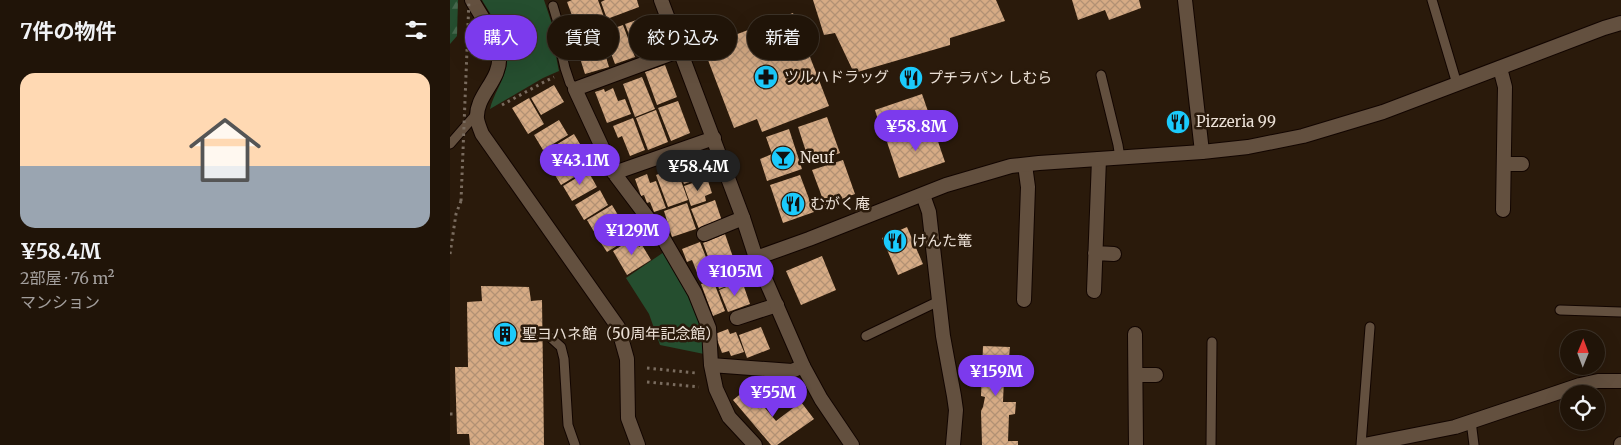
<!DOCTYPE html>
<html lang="ja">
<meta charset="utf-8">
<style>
body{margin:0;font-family:Merriweather,"Noto Sans JP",serif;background:#2d2116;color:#f1f3f6;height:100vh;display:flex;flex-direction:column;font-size:19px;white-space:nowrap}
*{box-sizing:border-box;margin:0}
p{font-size:16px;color:#a29e9c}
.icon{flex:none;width:28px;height:28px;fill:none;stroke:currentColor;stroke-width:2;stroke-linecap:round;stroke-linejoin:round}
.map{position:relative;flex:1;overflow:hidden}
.details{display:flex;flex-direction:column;background:#201408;width:450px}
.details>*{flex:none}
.top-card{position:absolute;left:15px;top:15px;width:475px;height:45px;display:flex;gap:10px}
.needle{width:32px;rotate:1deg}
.fabs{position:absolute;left:1110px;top:330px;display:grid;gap:10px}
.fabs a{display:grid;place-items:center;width:45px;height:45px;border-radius:50%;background:#201408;box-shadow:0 5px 20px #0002,0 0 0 1px #3d3329;font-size:25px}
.price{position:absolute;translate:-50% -42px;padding:0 11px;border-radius:18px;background:#7c3aed;color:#fff;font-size:16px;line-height:32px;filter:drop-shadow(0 1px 2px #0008)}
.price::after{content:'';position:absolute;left:50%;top:30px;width:15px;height:11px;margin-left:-8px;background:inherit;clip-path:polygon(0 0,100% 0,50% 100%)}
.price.current{background:#222;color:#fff}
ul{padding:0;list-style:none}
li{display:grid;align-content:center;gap:10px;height:265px;padding:0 20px}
li span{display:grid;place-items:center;height:155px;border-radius:15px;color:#555}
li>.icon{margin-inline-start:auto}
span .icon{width:90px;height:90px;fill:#fffc;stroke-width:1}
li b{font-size:21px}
h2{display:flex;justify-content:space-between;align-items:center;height:60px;padding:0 20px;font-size:21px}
.tag{padding:0 18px;border-radius:22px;background:#201408;box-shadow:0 5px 20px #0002,0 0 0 1px #3d3329;font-size:18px;line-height:45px}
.tag.current{background:#7c3aed;color:#fff}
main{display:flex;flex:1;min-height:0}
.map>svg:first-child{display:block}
</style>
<main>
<section class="details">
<h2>7件の物件<svg class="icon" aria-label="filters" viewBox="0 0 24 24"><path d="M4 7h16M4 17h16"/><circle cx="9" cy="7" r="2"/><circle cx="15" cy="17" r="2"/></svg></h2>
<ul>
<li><span style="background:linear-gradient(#ffd9b3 60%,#9aa5b1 0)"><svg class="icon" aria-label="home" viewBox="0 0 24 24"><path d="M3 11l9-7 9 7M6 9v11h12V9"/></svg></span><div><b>¥58.4M</b><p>2部屋 · 76 m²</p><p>マンション</p></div></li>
</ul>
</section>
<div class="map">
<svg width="1171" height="445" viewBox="0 0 1171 445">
<defs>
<pattern id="forest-firs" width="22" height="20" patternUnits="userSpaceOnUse" patternTransform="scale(1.25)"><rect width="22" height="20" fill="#254e2f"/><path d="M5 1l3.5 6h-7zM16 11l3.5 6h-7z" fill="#45674c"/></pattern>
<pattern id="building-cross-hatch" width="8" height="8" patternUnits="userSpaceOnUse" patternTransform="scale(1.25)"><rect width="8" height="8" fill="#d6ab85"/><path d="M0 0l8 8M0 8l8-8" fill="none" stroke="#b29174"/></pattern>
</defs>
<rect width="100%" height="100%" fill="#2a1a0b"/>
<path fill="url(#forest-firs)" d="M0,0H8L7,36L0,44Z"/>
<path fill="#254e2f" d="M32,0H94L105,33L103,41L109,71L93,78L40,109C43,95 53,82 56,68C62,43 44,21 32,0Z
M214,252L241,295L252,324L254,354L210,345L199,314L176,278Z"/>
<path fill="url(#building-cross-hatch)" d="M122,0H148L154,17L126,26L117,2Z
M155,0H187L189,7L157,19L151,2Z
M363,0H546L555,21L500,38V45L404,73L385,33L374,35Z
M622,0H689L691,8L659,20L655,10L628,20Z
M343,13L379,106L312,132L307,119L284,128L253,47Z
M195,17L207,49L187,56L175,24Z
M173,25L185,57L165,64L153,32Z
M149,34L159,67L135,74L125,42Z
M215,65L227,97L207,105L195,72Z
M192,77L205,109L185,117L173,84Z
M104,85L114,102L91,115L81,98Z
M163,88L168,101L175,99L181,114L157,123L145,92L154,89L155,92Z
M472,94L481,120L433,136L425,110Z
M79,98L94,124L78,134L62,108Z
M228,101L240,133L221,141L208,108Z
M206,110L218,142L198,150L186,118Z
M377,117L390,153L360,164L348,127Z
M183,118L195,150L180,156L172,136L168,138L163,126Z
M109,120L118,135L93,150L84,135Z
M483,127L495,162L449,178L437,142Z
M339,129L352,169L317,181L310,159L322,154L316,137Z
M124,134L133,149L108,164L99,149Z
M126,155L136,170L111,185L102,170Z
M237,159L238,163L250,159L256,176L234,184L226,163Z
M393,160L405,194L375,205L362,170Z
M226,167L238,200L218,207L206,175Z
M138,171L147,187L122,201L113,186Z
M197,174L200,183L206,181L216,208L204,212L200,202L197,203L194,195L191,196L185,179Z
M350,175L364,212L333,223L320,185Z
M257,178L262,193L255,196L256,201L241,206L234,186Z
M150,190L158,205L134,220L125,205Z
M265,200L272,221L249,229L241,209Z
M237,203L246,229L222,237L214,211Z
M162,205L171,220L146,235L137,220Z
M173,222L181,237L157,252L147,237Z
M457,227L473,264L448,275L432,238Z
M275,234L283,257L261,265L253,243Z
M184,238L189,247L192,245L201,260L177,275L163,251Z
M250,242L261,270L248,275L242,260L237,262L232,249Z
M372,256L386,290L351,305L336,271Z
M283,258L292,280L269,289L261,266Z
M263,280L275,311L263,316L251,284Z
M292,281L300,304L278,312L269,290Z
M31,286L79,287L81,301L92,300L94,445H20L19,434H7L5,367H18L17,302L32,301Z
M311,327L320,349L297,358L289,335Z
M278,329L280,334L286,332L294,352L281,356L279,351L272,353L265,334Z
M533,346L560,347L557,378H554L553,402H566L565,414L559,415L558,441H568V445H532L531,411L533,407L535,397L531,396Z
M298,388L326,421L351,402L364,419L327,445H321L283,400Z"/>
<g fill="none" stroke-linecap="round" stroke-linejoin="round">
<g stroke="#120500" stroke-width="11">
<path id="service" d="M982,0L1007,84
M103,6L111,33L109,42L115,68L120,83L125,89
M651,75L668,145L670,158
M0,144L28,112
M1110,310L1171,312
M416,336L489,301
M100,337L111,347L114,359L118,425L125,445
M1021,421L1024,445
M761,445L762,342
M911,445L920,327"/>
</g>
<g stroke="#120500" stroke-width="16">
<path id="minor" d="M22,0C30,15 48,38 49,55C52,80 25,95 27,119C28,124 30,129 32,134L168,327L177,359L178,418L188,445
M735,0L752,152
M231,50L125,89L164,173L213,238L245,293L259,328L261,365L266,389L279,417L305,445
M1050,68L1055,87L1053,210
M1054,164H1072
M164,173L264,138
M473,195L479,212L493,336L504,396L506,410L503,445
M254,234L293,218
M645,253L664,254
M644,291L649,159
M574,300L578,187L575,165
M287,318L327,305
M685,334L686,445
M261,365L342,371L353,366
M686,375H706"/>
</g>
<g stroke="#120500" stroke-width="16">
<path id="tertiary" d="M211,0L293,218L306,258L353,366L371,399L402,445
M306,258L359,239L496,185L561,166L589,163L752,152L798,147L853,136L933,112L1154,28L1171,23
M914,445L1005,427L1130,385L1148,381H1171
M1171,445V444"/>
</g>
<path stroke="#7a6c5f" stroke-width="3" stroke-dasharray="2.5 4" stroke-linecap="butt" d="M52,105L94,82L104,77
M0,254L6,214L11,201
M197,368L246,373
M197,382L249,387
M0,414H6"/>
<use href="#service" stroke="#63503f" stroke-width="9"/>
<use href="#minor" stroke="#63503f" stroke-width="14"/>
<use href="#tertiary" stroke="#63503f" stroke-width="14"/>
<path stroke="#7a6c5f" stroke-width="3" stroke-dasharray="2.5 4" stroke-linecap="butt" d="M11,201L19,0"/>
</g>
<defs>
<g id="pharmacy-disc" transform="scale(1.25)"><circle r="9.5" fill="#1bcafc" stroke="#2a1a0b"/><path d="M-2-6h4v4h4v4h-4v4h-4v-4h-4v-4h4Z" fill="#111"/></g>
<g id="restaurant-disc" transform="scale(1.25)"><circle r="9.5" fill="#1bcafc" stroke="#2a1a0b"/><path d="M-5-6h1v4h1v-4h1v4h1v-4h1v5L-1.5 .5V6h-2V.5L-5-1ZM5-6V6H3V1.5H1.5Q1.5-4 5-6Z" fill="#111"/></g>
<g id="bar-disc" transform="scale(1.25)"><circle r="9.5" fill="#1bcafc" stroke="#2a1a0b"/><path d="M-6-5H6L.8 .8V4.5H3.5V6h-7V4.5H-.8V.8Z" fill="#111"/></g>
<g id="building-disc" transform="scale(1.25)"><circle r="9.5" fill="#1bcafc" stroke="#2a1a0b"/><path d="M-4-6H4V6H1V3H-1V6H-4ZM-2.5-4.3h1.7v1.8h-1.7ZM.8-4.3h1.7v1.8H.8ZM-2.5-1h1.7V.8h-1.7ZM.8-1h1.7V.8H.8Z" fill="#111"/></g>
</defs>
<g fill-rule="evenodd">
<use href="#pharmacy-disc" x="316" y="77"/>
<use href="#restaurant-disc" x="461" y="78"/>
<use href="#restaurant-disc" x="728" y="122"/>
<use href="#bar-disc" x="333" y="158"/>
<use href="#restaurant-disc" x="343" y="204"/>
<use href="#restaurant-disc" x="445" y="241"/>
<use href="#building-disc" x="55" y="334"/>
</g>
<g text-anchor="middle" stroke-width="5" stroke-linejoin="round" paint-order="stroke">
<g font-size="15" fill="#ebe0d6" stroke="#2a1a0b" text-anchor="start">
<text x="334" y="82">ツルハドラッグ</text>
<text x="478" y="83">プチラパン しむら</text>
<text x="746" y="127">Pizzeria 99</text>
<text x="350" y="163">Neuf</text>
<text x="360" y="209">むがく庵</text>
<text x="462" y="246">けんた篭</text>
<text x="72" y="339">聖ヨハネ館（50周年記念館）</text>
</g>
</g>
</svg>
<div class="fabs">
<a><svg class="needle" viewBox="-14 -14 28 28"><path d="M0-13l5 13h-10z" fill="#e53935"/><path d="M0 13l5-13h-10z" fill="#a29e9c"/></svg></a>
<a><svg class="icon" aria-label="locate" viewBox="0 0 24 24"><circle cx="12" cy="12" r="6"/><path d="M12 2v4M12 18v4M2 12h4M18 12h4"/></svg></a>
</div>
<b class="price" style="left:466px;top:152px">¥58.8M</b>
<b class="price" style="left:130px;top:186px">¥43.1M</b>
<b class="price current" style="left:248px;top:192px">¥58.4M</b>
<b class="price" style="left:182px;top:256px">¥129M</b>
<b class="price" style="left:285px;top:297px">¥105M</b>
<b class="price" style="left:546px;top:397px">¥159M</b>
<b class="price" style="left:323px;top:418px">¥55M</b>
<div class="top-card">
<a class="tag current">購入</a>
<a class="tag">賃貸</a>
<a class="tag">絞り込み</a>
<a class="tag">新着</a>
</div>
</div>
</main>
